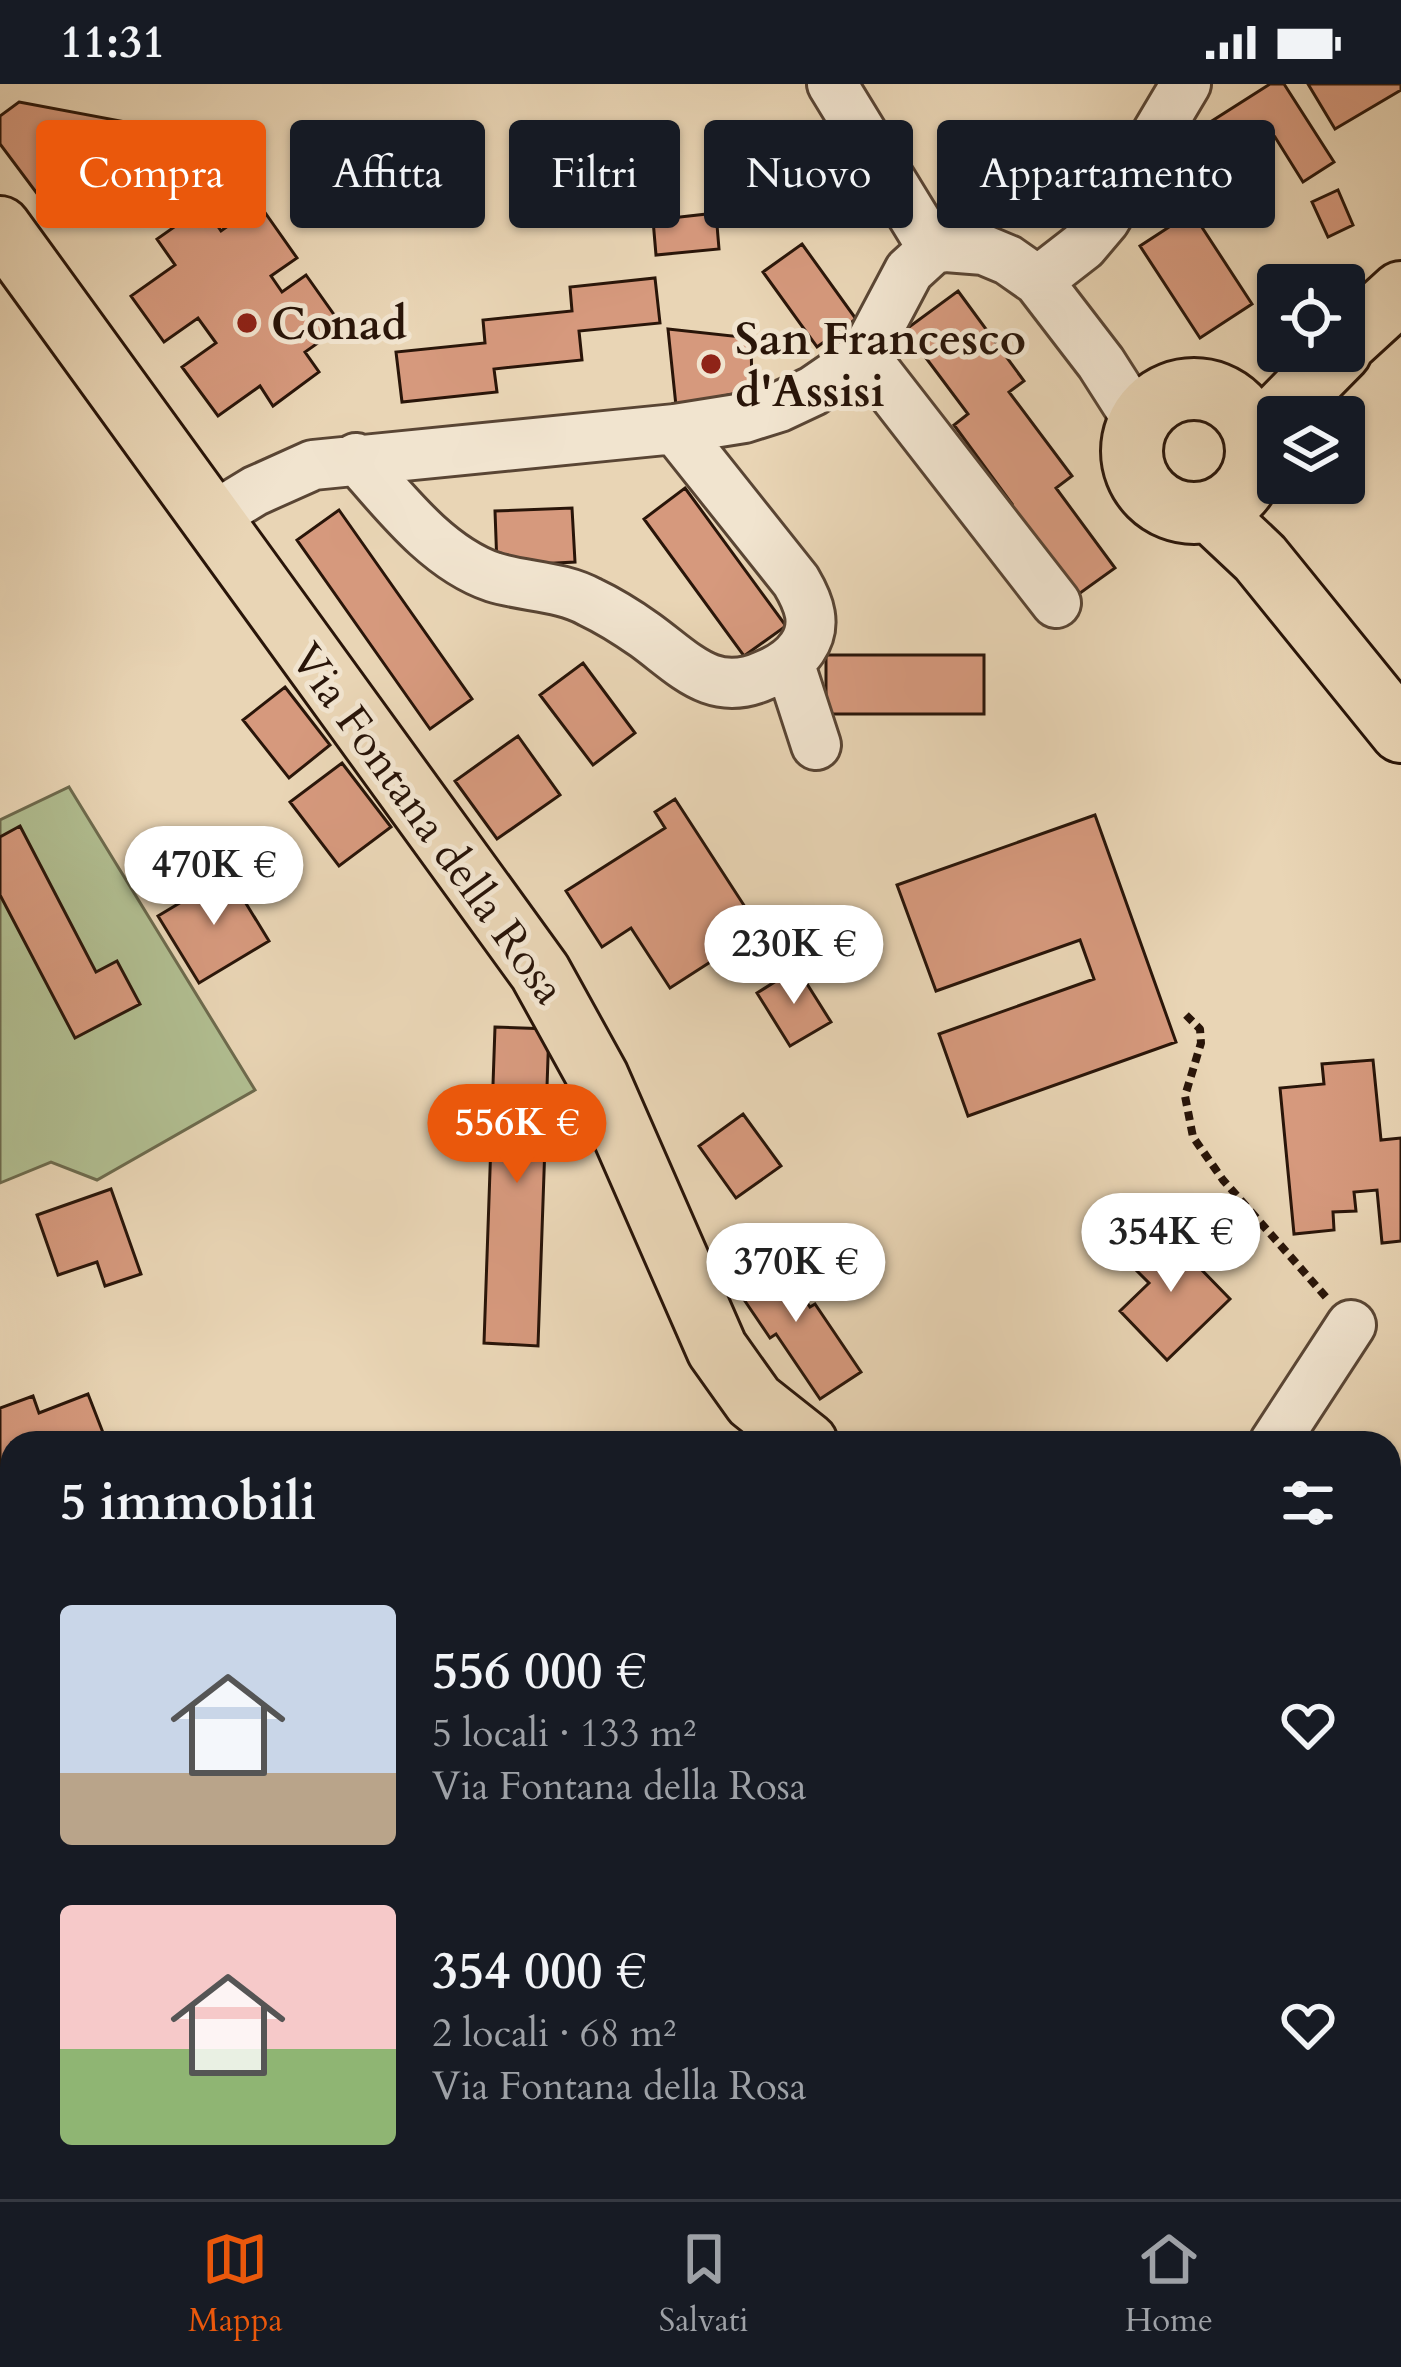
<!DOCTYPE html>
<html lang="it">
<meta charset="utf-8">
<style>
body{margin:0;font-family:Cardo,serif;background:#20242c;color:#f1f3f6;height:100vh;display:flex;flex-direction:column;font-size:45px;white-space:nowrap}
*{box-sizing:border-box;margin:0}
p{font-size:39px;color:#9ea1a6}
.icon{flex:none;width:66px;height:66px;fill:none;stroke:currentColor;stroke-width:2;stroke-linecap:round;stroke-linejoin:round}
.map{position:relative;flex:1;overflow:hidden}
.details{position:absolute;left:0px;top:1347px;width:1401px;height:768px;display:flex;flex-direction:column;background:#171b24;border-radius:36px 36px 0 0;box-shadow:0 3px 9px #0004}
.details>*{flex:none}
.guide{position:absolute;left:36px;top:36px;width:1329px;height:108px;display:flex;gap:24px}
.controls{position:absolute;left:1257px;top:180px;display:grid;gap:24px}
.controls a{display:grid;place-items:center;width:108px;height:108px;border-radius:12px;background:#171b24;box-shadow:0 3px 9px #0004;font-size:60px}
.price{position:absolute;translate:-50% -102px;padding:0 27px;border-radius:42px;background:#fff;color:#222;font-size:39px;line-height:78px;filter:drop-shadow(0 3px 6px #0008)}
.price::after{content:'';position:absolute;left:50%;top:72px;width:36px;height:27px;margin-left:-18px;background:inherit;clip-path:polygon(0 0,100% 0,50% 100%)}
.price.current{background:#ea580c;color:#fff}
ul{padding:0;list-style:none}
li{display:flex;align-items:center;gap:36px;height:300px;padding:0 60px}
li span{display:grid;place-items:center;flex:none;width:336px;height:240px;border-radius:12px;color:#555}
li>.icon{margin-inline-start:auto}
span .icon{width:144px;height:144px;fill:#fffc;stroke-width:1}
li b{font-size:51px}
h2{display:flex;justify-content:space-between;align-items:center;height:144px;padding:0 60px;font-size:51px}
.pill{padding:0 42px;border-radius:12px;background:#171b24;box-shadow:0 3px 9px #0004;font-size:42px;line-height:108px}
.pill.current{background:#ea580c;color:#fff}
.status{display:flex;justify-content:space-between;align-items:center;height:84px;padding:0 60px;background:#171b24;direction:ltr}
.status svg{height:33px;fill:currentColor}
.menu{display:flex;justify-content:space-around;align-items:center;height:168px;border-top:3px solid #363941;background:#171b24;font-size:33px;color:#9ea1a6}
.menu a{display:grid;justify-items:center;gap:6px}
.menu .current{color:#ea580c}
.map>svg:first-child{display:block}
</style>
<div class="status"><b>11:31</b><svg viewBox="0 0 49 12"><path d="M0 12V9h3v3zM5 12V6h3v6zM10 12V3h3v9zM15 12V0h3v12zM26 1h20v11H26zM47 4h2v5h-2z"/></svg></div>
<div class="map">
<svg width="1401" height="2115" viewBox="0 0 1401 2115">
<rect width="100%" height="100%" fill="#e9d5b5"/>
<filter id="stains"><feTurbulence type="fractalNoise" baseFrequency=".00167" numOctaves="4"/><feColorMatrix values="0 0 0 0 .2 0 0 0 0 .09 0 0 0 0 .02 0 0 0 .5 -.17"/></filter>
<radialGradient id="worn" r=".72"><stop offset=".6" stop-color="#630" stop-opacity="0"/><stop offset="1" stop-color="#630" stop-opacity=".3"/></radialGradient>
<path fill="#b1be91" stroke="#6d6a4d" stroke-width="3" d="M69,703L255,1006L97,1096L51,1078L0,1099V736Z"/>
<path fill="#d6997d" stroke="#291509" stroke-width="3" d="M1270,0H1284L1334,78L1303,98L1275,53L1219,89L1193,49Z
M1308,0H1401V6L1335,45Z
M19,18L126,38L147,68L56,135L0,60V32Z
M993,52L1101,85L1085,138L976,105Z
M1338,106L1353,141L1328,153L1312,118Z
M259,120L297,174L271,192L282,208L306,191L342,242L305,268L319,288L273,322L260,302L218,332L182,283L216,259L198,234L164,258L131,212L175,181L157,155L204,122L221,147Z
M1192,128L1252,220L1200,254L1140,162Z
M716,129L719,165L656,171L653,136Z
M802,160L856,235L817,263L763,188Z
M655,194L660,239L579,247L582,276L494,285L497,308L402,318L396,268L485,259L483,236L572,227L570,203Z
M958,207L1024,297L1009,308L1072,392L1056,404L1115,484L1069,517L1003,427L1012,420L954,341L968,330L905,246Z
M668,245L751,254L752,306L676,322Z
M685,404L786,542L744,572L644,435Z
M572,424L575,478L497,482L495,427Z
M339,426L472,615L430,645L297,456Z
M826,571H984V630H826Z
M583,579L635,649L593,681L540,611Z
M285,603L330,661L289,694L243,636Z
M518,652L560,711L497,755L455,697Z
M342,679L391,743L339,782L290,718Z
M675,715L760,846L670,904L631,844L602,863L566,807L665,744L655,728Z
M1095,731L1176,958L968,1032L939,950L1094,895L1080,856L936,907L897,801Z
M20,742L96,888L117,877L140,920L75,954L0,811V753Z
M228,790L269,857L199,899L158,832Z
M797,884L831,938L790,962L757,909Z
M495,943L549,945L538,1262L484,1259Z
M1373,976L1381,1056L1401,1054V1157L1382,1159L1377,1106L1354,1108L1356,1127L1333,1128L1334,1146L1294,1150L1280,1004L1324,1000L1322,980Z
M743,1030L781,1082L736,1114L699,1062Z
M111,1105L141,1190L105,1202L97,1178L58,1191L37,1131Z
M1160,1143L1230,1215L1167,1276L1120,1227L1149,1199L1126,1176Z
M772,1167L810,1223L815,1220L861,1288L820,1315L776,1250L770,1254L730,1195Z
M88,1310L107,1359H12V1419L0,1387V1324L33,1312L39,1329Z
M1401,1510V1866H1389V1513Z
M1389,2031L1401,2033L1398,2115L1328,2114L1330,2103H1389Z
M691,2103H774L768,2115H710Z
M877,2103H907L924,2115H868Z"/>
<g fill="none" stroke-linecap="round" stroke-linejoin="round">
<g stroke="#594534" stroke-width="54">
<path id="minor" d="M832,0L933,165
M1038,197L1083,162L1105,136L1186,0
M864,272L1056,519
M356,374C394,417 437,474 493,493C525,503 561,502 590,518C609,527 628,539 645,551C685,580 713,615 765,591C780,585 793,577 802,564C818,541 809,519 796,497L675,345
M209,435L255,407L313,381L675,345L744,334L779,323L813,307L864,272L909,187L933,165L946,163L984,166L1008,176L1038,197L1101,279L1138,337
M789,578L816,661
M1274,1359L1351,1241
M1389,1959L1401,1961"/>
</g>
<g stroke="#291509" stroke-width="66">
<path id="major" d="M0,143L540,888L598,993L717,1265L754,1317L807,1359
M1344,260L1401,208
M1132 367a62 62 0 1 1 124 0a62 62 0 1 1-124 0Z
M1256,361L1276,333L1341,267
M1211,428L1260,474L1401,648
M1389,1429L1401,1427
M0,1587L12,1622
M0,1852L12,1822
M0,2026L12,2024
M445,2103L474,2115"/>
</g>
<path stroke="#291509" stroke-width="8" stroke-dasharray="9 6" stroke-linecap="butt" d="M1186,931L1200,945L1201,959L1185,1012L1193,1053L1223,1096L1326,1213"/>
<use href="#minor" stroke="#f1e4cf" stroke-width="48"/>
<use href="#major" stroke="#e9d5b5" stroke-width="60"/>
</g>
<g fill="#8f2418" stroke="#f1e4cf" stroke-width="4.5">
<circle cx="247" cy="239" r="12"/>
<circle cx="711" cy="280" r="12"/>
</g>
<g text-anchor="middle" stroke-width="10" stroke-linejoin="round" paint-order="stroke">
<g font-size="45" font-weight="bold" fill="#291509" stroke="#f1e4cf" text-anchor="start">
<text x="271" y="255">Conad</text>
<text x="735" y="270">San Francesco<tspan x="735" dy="52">d'Assisi</tspan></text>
</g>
<g font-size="45" fill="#291509" stroke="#f1e4cf">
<text transform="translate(429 739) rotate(54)" y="16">Via Fontana della Rosa</text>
</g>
</g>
<rect width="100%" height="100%" filter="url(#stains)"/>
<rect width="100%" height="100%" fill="url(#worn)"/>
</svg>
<div class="controls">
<a><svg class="icon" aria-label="locate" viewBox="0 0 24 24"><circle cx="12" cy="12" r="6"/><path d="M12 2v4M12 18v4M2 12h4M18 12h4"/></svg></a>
<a><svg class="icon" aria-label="layers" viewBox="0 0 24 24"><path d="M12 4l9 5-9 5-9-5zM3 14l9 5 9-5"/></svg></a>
</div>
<b class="price" style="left:214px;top:844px">470K €</b>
<b class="price" style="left:794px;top:923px">230K €</b>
<b class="price current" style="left:517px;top:1102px">556K €</b>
<b class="price" style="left:1171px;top:1211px">354K €</b>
<b class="price" style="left:796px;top:1241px">370K €</b>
<div class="guide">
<a class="pill current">Compra</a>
<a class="pill">Affitta</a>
<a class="pill">Filtri</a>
<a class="pill">Nuovo</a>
<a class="pill">Appartamento</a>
</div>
<section class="details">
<h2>5 immobili<svg class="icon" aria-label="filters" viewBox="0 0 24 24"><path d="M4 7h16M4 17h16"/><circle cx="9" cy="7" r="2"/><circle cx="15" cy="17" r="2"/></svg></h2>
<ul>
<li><span style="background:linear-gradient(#c9d6e8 70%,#b9a48a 0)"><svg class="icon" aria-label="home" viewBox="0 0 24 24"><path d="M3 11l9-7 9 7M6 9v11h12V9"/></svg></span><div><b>556 000 €</b><p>5 locali · 133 m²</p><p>Via Fontana della Rosa</p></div><svg class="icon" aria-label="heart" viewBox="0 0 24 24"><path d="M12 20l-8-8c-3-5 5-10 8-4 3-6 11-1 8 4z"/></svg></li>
<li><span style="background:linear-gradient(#f6c9c9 60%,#8fb573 0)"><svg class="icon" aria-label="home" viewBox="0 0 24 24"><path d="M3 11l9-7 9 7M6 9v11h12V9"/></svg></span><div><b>354 000 €</b><p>2 locali · 68 m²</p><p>Via Fontana della Rosa</p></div><svg class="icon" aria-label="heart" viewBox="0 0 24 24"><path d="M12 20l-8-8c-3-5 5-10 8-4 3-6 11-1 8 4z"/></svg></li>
</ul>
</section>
</div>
<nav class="menu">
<a class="current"><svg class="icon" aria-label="map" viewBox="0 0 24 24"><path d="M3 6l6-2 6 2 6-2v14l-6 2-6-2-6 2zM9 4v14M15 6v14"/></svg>Mappa</a>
<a><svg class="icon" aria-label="saved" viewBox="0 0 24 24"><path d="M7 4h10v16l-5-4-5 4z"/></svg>Salvati</a>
<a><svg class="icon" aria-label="home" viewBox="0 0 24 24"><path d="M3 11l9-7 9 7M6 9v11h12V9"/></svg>Home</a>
</nav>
